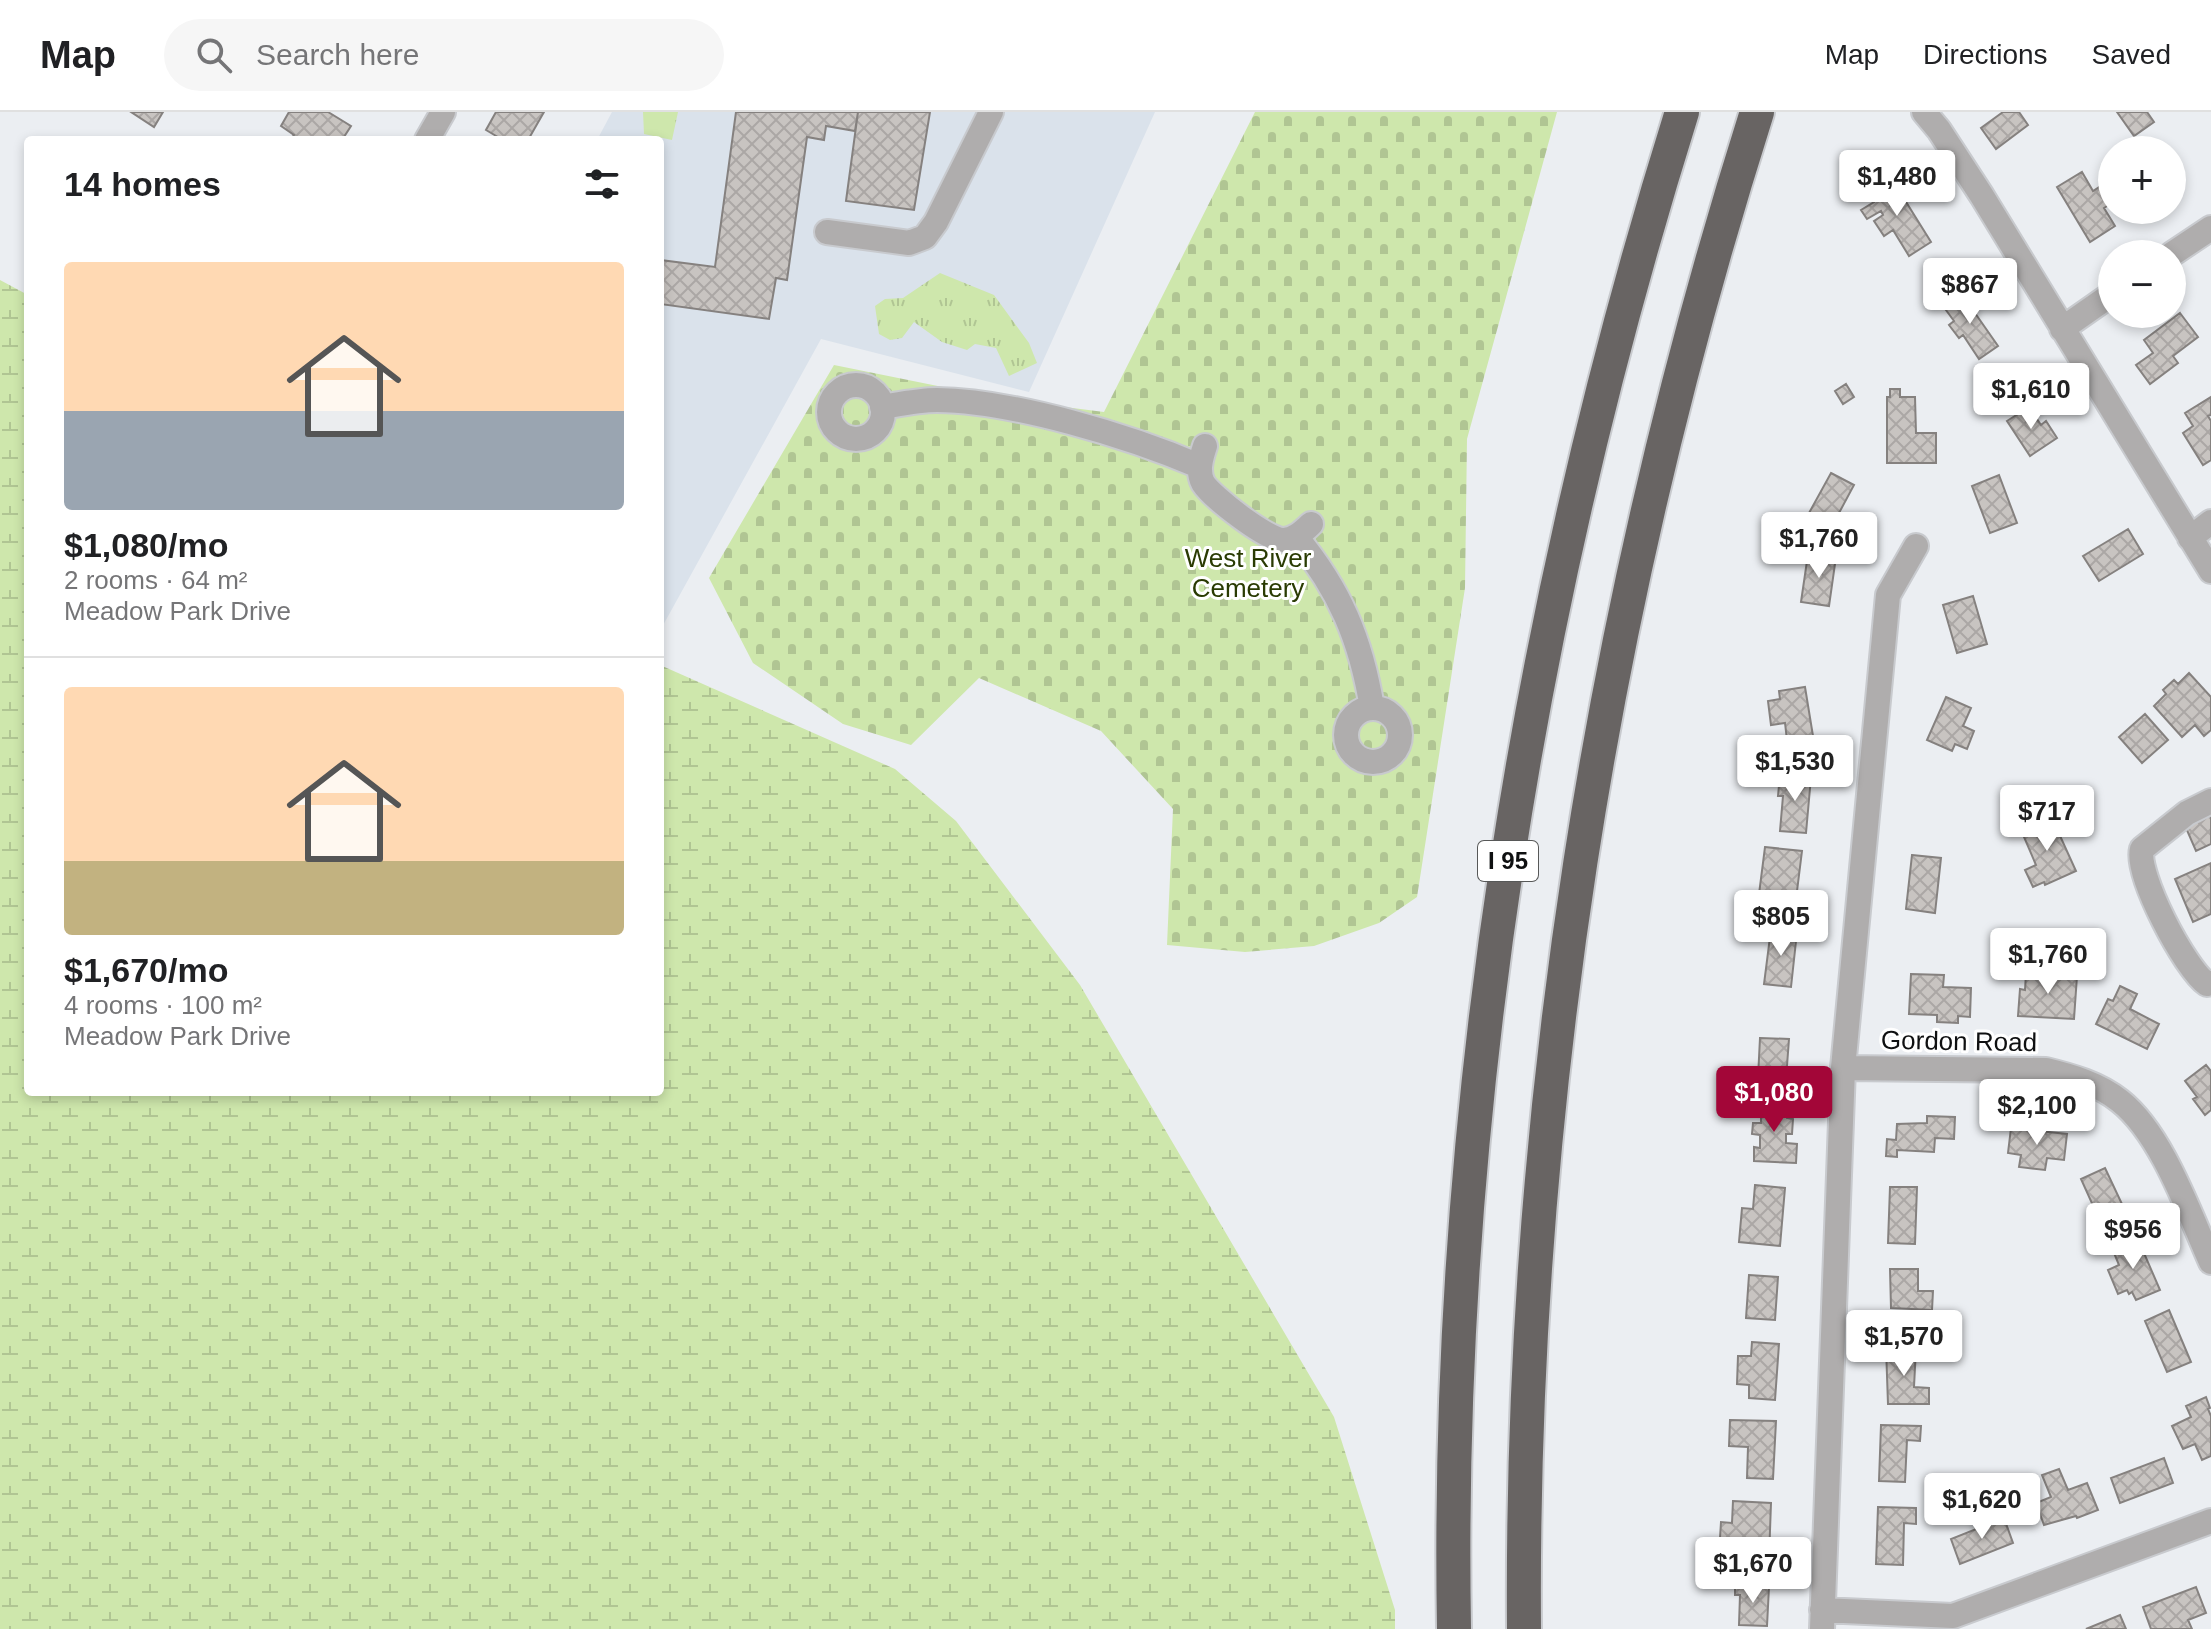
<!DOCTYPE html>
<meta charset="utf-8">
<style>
body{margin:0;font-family:Helvetica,sans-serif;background:#f6f6f6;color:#202124;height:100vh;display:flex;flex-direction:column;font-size:30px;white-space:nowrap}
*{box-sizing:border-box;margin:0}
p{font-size:26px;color:#757577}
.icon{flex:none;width:44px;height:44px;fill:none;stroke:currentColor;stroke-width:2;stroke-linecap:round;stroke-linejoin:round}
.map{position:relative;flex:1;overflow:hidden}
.side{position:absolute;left:24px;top:24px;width:640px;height:960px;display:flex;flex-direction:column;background:#fff;border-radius:8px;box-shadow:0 4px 12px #0003}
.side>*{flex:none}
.controls{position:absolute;left:2098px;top:24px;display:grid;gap:16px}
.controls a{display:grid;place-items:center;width:88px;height:88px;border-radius:50%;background:#fff;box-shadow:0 4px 12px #0003;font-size:40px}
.price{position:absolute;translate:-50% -68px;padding:0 18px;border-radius:8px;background:#fff;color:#222;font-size:26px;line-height:52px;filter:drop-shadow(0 2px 4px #0008)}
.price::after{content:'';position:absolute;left:50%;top:48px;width:24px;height:18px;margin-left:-12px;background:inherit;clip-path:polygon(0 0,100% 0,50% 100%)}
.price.active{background:#a30638;color:#fff}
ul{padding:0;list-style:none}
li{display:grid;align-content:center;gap:16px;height:424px;padding:0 40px}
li+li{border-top:2px solid #e0e0e0}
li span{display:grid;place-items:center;height:248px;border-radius:8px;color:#555}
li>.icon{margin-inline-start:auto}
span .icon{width:144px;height:144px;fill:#fffc;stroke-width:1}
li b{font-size:34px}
h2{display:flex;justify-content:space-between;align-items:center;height:96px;padding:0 40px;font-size:34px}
header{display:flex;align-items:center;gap:48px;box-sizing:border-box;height:112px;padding:0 40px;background:#fff;border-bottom:2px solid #e0e0e0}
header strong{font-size:38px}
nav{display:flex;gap:44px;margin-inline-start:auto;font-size:28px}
.search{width:560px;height:72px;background:#f6f6f6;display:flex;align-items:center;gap:20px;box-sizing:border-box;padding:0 28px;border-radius:44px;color:#757577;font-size:30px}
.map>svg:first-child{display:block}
</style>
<header>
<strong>Map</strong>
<div class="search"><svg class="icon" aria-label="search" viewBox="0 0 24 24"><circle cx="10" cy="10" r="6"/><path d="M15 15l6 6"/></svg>Search here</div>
<nav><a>Map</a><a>Directions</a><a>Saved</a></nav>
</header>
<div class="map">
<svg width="2211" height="1517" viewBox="0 0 2211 1517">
<defs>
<pattern id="wetland-marsh" width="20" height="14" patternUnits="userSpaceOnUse" patternTransform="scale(2)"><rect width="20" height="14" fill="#cee7ac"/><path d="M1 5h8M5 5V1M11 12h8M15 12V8" fill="none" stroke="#b0c593"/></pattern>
<pattern id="cemetery-stones" width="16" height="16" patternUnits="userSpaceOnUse" patternTransform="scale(2)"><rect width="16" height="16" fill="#cee7ac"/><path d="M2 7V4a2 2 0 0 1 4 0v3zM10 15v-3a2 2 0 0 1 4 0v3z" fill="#b0c593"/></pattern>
<pattern id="park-tufts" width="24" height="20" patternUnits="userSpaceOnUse" patternTransform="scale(2)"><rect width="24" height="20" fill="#cee7ac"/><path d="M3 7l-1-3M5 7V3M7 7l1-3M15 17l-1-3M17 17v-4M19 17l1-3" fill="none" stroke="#b0c593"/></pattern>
<pattern id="building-cross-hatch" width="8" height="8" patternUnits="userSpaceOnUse" patternTransform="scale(2)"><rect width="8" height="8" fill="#c8c4c1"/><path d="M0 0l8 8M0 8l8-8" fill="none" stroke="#aba7a5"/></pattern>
</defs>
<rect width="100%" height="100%" fill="#ebeef2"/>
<path fill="#dae2eb" d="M612,0H1155L1029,280L821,227L661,517L660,28H597Z"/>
<path fill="url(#wetland-marsh)" d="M0,168L28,183V980H660V553L895,657L956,709L1080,873L1334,1305L1395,1498V1517H0Z"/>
<path fill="url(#cemetery-stones)" d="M1255,0H1557L1467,327L1465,476L1417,785L1379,811L1314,834L1245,840L1167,833L1173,697L1101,619L979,566L911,633L843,612L753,551L709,466L834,253L1002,287L1104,300Z"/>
<path fill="url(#park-tufts)" d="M643,0H678L672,28L644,22Z
M940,161L994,183L1029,231L1037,251L1009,264L996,236L975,232L967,238L942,230L914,210L902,226L890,228L879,222L875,194L885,187L903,186Z"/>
<path fill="url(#building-cross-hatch)" stroke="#85817f" stroke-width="2" d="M131,0H163L154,15Z
M289,0H328L351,14L342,28H290L294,23L281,14Z
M496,0H544L528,28H503L486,18Z
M736,0H858L855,19L826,14L824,28L807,25L787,168L776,166L769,207L660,192V148L715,155Z
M858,0H930L914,98L846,89Z
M2003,0H2019L2028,13L1996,37L1981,16Z
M2117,0H2147L2154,10L2134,24Z
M2082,60L2093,79L2107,70L2112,78V91L2104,96L2115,114L2090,130L2057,75Z
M1893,69L1931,130L1909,144L1893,118L1884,124L1874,109L1883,103L1881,99L1867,107L1861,98L1874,90L1871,83Z
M1961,181L1998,234L1979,247L1963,223L1959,226L1949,213L1954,209L1943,194Z
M2180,201L2198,225L2173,244L2178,251L2150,272L2136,253L2153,241L2144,228Z
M1846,272L1854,285L1843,292L1835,279Z
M1890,277H1900V285H1915L1916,321H1936V351H1887V285H1890Z
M2211,285V303L2208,304L2211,309V348L2203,353L2183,321L2193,314L2185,301Z
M2029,295L2041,313L2046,309L2057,326L2030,344L2007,309Z
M1831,361L1854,373L1832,414L1809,401Z
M1999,363L2017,411L1990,421L1972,374Z
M2128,417L2143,442L2099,469L2083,444Z
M1808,442L1836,445L1829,494L1801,490Z
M1973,484L1987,532L1957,541L1943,493Z
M2189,561L2211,585V618L2204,624L2195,613L2182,625L2154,594L2166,582L2163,578L2174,568L2178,572Z
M1805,575L1813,624L1787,628L1785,611L1771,613L1768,589L1780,587L1779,579Z
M1946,585L1971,596L1963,614L1974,619L1967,637L1955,632L1952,639L1927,628Z
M2145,602L2168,628L2142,651L2119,625Z
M1780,663L1811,665L1806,721L1780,719L1783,684H1778Z
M2211,697V732L2196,739L2183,709Z
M2051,704L2076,759L2045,773L2044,770L2033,775L2025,758L2036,753L2021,718Z
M1765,735L1802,739L1795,795L1758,790Z
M1912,743L1941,746L1935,801L1906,797Z
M2211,751V802L2193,810L2175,767Z
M1771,817L1797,820L1791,875L1764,872Z
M2026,861L2077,864L2074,907L2018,904L2020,877L2025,878Z
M1911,862L1944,863L1943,875L1971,876L1970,905L1958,904V911L1937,910V903L1909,902Z
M2120,874L2137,882L2130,897L2159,912L2147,937L2096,912L2108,887L2113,889Z
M1760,926L1789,927L1786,967L1758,966Z
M2206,953L2211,959V998L2205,1003L2193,987L2197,985L2185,969Z
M1757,990L1787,992V1006L1793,1007L1792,1022H1786V1031L1797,1032L1796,1051L1754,1049V1035L1760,1036V1023L1752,1022L1753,1011H1761V1005H1756Z
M1927,1004L1955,1005L1954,1027L1935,1026L1934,1040L1897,1038V1045L1886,1044L1887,1027L1896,1028L1897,1012L1927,1011Z
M2011,1016L2067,1022L2064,1048L2047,1046L2045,1058L2019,1055L2021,1043L2008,1041Z
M2105,1056L2129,1107L2104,1118L2081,1067Z
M1755,1073L1785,1076L1780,1134L1739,1130L1742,1096L1753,1097Z
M1890,1075H1917L1915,1132L1888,1131Z
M2137,1125L2160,1178L2136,1188L2132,1180L2129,1182L2127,1178L2118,1182L2108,1158L2119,1153L2112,1136Z
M1890,1157H1918V1179H1933L1932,1198L1891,1196Z
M1749,1163L1778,1165L1775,1208L1746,1206Z
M2169,1198L2191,1250L2167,1260L2145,1209Z
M1752,1230L1779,1232L1775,1288L1749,1286V1273L1737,1272L1738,1244H1751Z
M1886,1235L1916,1236L1914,1275L1929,1276V1292H1888Z
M2206,1285L2210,1296L2208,1297L2211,1304V1344L2202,1348L2195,1332L2183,1337L2172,1314L2191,1305L2186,1294Z
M1730,1308L1776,1309L1773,1367L1747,1366L1748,1335L1729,1334Z
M1881,1313L1921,1314L1920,1329L1907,1328L1905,1370L1879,1369Z
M2164,1346L2173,1371L2120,1391L2111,1366Z
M2059,1357L2068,1378L2087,1371L2098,1398L2077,1406L2076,1404L2044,1413L2036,1391L2051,1385L2042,1363Z
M1733,1389L1771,1391L1769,1446L1743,1445L1744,1429L1720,1426L1721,1410L1732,1411Z
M1878,1395L1916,1396V1412L1904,1411L1903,1453L1876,1452Z
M2004,1406L2013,1431L1960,1452L1951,1427Z
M1735,1473L1769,1475L1767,1514L1739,1513L1740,1483H1735Z
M2196,1475L2206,1501L2188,1508L2192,1517H2151L2143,1495Z
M2120,1503L2126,1517H2086Z"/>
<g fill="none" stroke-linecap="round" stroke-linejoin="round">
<g stroke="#c8cace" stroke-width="28">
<path id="minor" d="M1924,0L1939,18L1982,84L2211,459
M427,28L443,0
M827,120L909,131L925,125L936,110L991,0
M2172,142L2211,116
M2062,217L2112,182
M829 300a27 27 0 1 1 54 0a27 27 0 1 1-54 0Z
M882,295C900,292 919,288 937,288C1014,289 1129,324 1199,354
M1205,334C1201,346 1197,359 1203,371C1212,385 1268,429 1284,428C1296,427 1303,419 1311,412
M1296,425C1340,478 1361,528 1372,596
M2190,426L2211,410
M1346 623a27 27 0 1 1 54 0a27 27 0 1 1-54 0Z
M2211,689L2187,701L2142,737C2135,762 2185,857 2207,872L2211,871
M1843,956L2046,958C2071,964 2099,972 2120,989C2162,1022 2189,1101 2211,1150
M1822,1498L1953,1504L2211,1409
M1822,1517L1843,956L1888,483L1916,434"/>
</g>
<g stroke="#c8cace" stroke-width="38">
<path id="highway" d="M1454,1517C1445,1005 1529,488 1682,0
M1524,1517C1520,1002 1601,491 1757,0"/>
</g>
<use href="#minor" stroke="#afadad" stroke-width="24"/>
<use href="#highway" stroke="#686463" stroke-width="34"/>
</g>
<g text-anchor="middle" stroke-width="6" stroke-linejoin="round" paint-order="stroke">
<rect fill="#fff" stroke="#575858" stroke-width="2" x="1478" y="729" width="60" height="40" rx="6"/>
<g font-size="24" font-weight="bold" fill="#0f1011">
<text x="1508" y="757">I 95</text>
</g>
<g font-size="26" fill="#2a3b03" stroke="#fff">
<text x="1248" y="455">West River<tspan x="1248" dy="30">Cemetery</tspan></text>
</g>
<g font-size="26" fill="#0f1011" stroke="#fff">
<text transform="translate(1959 929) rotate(1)" y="9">Gordon Road</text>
</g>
</g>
</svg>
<div class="controls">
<a>+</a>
<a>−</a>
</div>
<b class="price" style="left:1897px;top:106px">$1,480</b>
<b class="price" style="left:1970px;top:214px">$867</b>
<b class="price" style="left:2031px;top:319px">$1,610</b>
<b class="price" style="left:1819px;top:468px">$1,760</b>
<b class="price" style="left:1795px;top:691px">$1,530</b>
<b class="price" style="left:2047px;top:741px">$717</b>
<b class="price" style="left:1781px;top:846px">$805</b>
<b class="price" style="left:2048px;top:884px">$1,760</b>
<b class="price active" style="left:1774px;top:1022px">$1,080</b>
<b class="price" style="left:2037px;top:1035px">$2,100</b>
<b class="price" style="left:2133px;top:1159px">$956</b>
<b class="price" style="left:1904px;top:1266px">$1,570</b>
<b class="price" style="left:1982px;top:1429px">$1,620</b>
<b class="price" style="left:1753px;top:1493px">$1,670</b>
<section class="side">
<h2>14 homes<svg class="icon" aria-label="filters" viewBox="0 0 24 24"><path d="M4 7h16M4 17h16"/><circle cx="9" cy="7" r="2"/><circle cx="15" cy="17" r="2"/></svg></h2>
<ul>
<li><span style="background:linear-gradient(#ffd9b3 60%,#9aa5b1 0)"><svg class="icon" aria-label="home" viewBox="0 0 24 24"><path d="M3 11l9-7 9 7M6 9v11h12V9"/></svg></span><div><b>$1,080/mo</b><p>2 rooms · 64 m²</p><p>Meadow Park Drive</p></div></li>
<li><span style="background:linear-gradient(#ffd9b3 70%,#c2b280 0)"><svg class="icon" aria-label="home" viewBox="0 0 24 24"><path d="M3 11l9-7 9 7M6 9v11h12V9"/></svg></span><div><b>$1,670/mo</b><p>4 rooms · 100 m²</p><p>Meadow Park Drive</p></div></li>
</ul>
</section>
</div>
